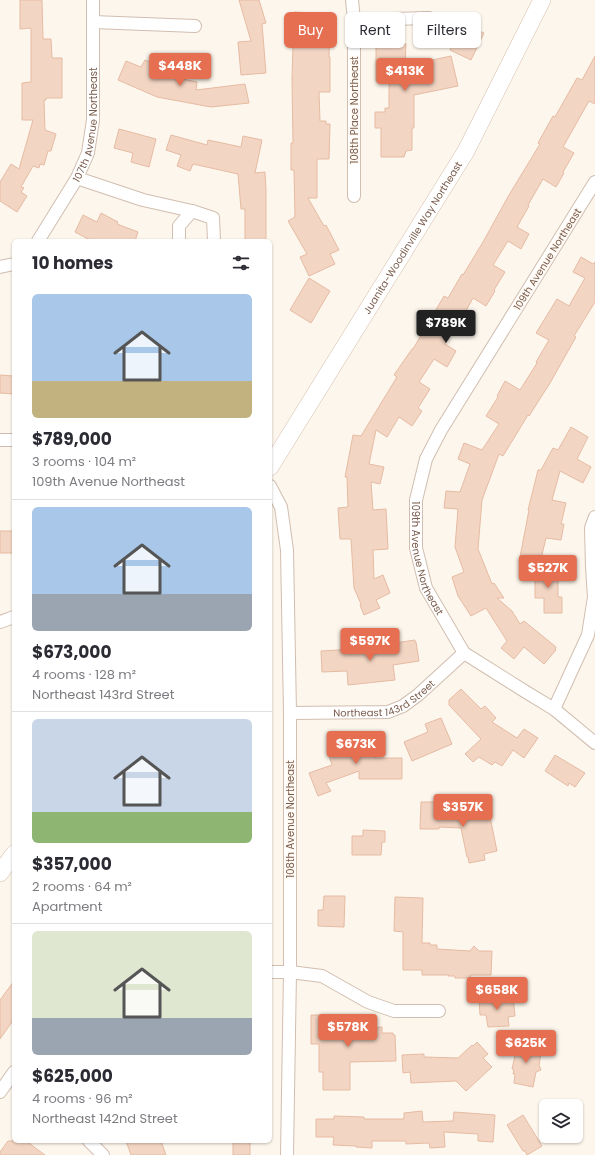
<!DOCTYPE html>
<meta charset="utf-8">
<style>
body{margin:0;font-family:Poppins,sans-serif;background:#f7f7f7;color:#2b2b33;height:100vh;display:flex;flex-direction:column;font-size:15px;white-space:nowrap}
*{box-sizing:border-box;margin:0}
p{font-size:13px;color:#7c7c81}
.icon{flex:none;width:22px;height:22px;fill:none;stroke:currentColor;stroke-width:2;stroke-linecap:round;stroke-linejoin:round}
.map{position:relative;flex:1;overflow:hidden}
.details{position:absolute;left:12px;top:239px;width:260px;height:904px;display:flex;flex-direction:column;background:#fff;border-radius:6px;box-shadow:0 1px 3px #0004}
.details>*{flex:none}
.banner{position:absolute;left:284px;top:12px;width:251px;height:36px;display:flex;gap:8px}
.controls{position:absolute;left:539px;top:1099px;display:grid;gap:8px}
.controls a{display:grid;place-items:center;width:44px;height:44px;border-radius:6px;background:#fff;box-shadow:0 1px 3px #0004;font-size:20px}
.price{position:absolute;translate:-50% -34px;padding:0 9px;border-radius:4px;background:#e76f51;color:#fff;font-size:13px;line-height:26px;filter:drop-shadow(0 1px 2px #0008)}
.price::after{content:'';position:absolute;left:50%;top:24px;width:12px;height:9px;margin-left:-6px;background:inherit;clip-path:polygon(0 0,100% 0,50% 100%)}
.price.on{background:#222;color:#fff}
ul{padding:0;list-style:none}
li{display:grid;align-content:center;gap:8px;height:212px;padding:0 20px}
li+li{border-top:1px solid #e1e1e2}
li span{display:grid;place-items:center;height:124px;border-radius:6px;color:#555}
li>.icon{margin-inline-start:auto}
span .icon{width:72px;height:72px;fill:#fffc;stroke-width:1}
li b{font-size:17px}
h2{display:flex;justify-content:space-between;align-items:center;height:48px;padding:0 20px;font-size:17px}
.tag{padding:0 14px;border-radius:6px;background:#fff;box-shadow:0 1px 3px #0004;font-size:14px;line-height:36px}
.tag.on{background:#e76f51;color:#fff}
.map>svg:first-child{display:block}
</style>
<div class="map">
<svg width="595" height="1155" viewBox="0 0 595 1155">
<rect width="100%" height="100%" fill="#fdf6ec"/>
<path fill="#f3d5c3" stroke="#e6bba3" d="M20,0H42L43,39H51L52,58H62V98H46V100H44L45,130L56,134L51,151H48L44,165L40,164L39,168L33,166L21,187L24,188L21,192L27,196L17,212L0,201V182L11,164L19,169L33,120H22V83L31,82V28L20,29Z
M239,0H259L266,23L262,24L266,73L241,75L238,42L251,41Z
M294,12L314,13V19H316V21L330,22L329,57H330V92H319L320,121H326V124H330L329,159H317V198H308L324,226L326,225L339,250L330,254L335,264L309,276L300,257L307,254L288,221L295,217L294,170H291V143H293L292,80Z
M466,25L484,33L471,60L450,50L460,29L464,31Z
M376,37L394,38V40H400V43L406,44L405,66L451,56L458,86L414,95V128H412V150L406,151L404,157H381V128H375V112H385V108H389V81H376Z
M595,56V104L589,101L563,147L574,153L563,172L564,173L556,187L543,179L528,205L529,206L517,227L529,234L521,249L508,241L493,265L505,272L494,290L495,291L486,306L473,298L461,320L460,319L445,344L456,351L447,367L434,359L419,382L430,389L418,408L422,411L412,426L399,417L387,437L376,430L369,464L384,467L380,484L371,482L373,510L386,509L388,549L373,550L374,579L383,575L390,593L376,600L380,608L364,615L360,605L361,604L354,588L351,539H340L338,508L348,507L347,477H345L353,435L361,436L397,377L394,375L412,349H413L444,296L448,298L462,274L463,275L483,242L509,195L540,144L538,143L553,116L555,117L577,78L582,80Z
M145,60L161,66L158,74L197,82L196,90L245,84L249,103L211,107L157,97L118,80L126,61L141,67Z
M119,129L156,139L149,167L131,162L133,153L114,148Z
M171,135L207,145L208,140L241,147L243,136L262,140L255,173L265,172L266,191V241H245V209H241L238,174L193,164L190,171L177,166L181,155L166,150Z
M101,213L118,222L117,224L138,232L135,241H92L75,232L83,215L97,222Z
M581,257L593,264L595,262V302L574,336L576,337L550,383L529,416L528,415L503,456L499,454L482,500L478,549L492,584L494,583L504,598H497L512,611L520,624L524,621L556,647L555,649L556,650L544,664L524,647L514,659L501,648L507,641L486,608L471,616L458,596L452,577L464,572L455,547L458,509L444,508L446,491L460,492L470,464L458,459L464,443L482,450L499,424L486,416L498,397L497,396L505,381L520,390L537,363L536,362L549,340L536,333L557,299L569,306L585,278L573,272Z
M309,278L330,291L311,323L290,310Z
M0,375L14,376V394L0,393Z
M571,427L588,437L577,459L591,467L583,483L560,471L552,500L566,503L561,524H564L561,540L546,538L540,563L527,561V558L520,557L529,510H528L538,470H541L553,448L558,450Z
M0,531H14V553H0Z
M535,568H558V597H562V613H544V598H535Z
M415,640V642H416L419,661L393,665L395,680L348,685L347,671L322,672L321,651L374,648V646Z
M461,689L481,709L485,706L496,718L492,722L517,738L524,729L538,738L524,758L513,750L502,766L495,762L492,765L479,757L473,762L465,754L481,739L449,705V700Z
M441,718L452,744L412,761L404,742L428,732L425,724Z
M354,740H375V758H402V779H359V771L326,783L331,791L318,796L309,773L332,765L327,749Z
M555,755L585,773L575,787L569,783L568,786L545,771Z
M421,802H440L439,813L459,814L488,807L497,851L484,854L485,860L469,863L468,857H467L461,828L439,827V829H420Z
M363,830L385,831V842H382L381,855H352V836H363Z
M324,896H345L344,927L318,926V910H323Z
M395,897L423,898L422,943H430V945H437V949L470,951L474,946L479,951H492L491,975H471L470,978H455V976H448L449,975H422V970H403V932L394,931Z
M14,981V1019L0,1039V1000Z
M513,996L515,1016L508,1017L509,1026L488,1027L486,1015H480L479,999Z
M311,1015H353V1026H369V1028L382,1027V1033H393V1035H395L396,1061L350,1062V1090H323V1072H319V1044H311Z
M519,1038L532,1041L531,1050L541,1053L539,1065L541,1070L536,1072L533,1087L514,1083L515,1074H513L514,1070L512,1069Z
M477,1042L488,1054L483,1058L492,1067L466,1091L456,1081L411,1083L410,1072L403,1073L402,1055L424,1054V1057L458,1058L472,1045L473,1046Z
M422,1111L423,1122L453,1121L454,1112L495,1115L493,1142L478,1141V1134L444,1132L445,1147L430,1148L429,1143L406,1144V1141H372V1148L356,1147V1146L333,1145L334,1137H316V1119H334V1116L364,1117V1119H404V1113Z
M523,1115L542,1146L527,1155L525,1151H523L507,1125Z
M8,1141H26L45,1155H0V1152Z
M126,1141H161L166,1155H131Z
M233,1141H250V1155H233Z"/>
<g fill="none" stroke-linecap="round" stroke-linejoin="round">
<g stroke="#d1beb0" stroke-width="14">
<g id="street">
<path d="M352,0L354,20V196"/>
<path d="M354,20L429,18"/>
<path d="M93,22L195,26"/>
<path d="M77,178L143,200L192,211L213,218L214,241"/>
<path id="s1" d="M595,182L441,430L426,459L416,500V548L426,588L464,653L526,692L554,709L595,743"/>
<path id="s2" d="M38,241L77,178L88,153L93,120V0"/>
<path d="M179,241V226L192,211"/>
<path d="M0,267L14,264"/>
<path d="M0,440H14"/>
<path d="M270,486L281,507L287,550L290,713V972L287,1155"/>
<path d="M0,622L14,617"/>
<path d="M554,709L588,635L594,597L592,567L591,528L595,517"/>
<path id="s3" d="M290,713L388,712L403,706L418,695L464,653"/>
<path d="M270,972H290L322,976L368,1002L394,1011H439"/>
<path d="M0,1092L14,1072"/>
<path d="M89,1141L103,1155"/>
</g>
</g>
<g stroke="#d6c0b0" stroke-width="18">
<g id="secondary">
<path id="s4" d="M270,467L466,151L542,0"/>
<path d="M0,873L14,854"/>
</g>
</g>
<use href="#street" stroke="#fff" stroke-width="12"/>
<use href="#secondary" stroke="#fff" stroke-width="17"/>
</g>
<g text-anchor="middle" stroke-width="3" stroke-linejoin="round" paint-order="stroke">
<g font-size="10" fill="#7a5c4d" stroke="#fffaf3">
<text transform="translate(354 110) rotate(-90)" y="4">108th Place Northeast</text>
<text dy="4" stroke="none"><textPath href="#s2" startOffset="129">107th Avenue Northeast</textPath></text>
<text dy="4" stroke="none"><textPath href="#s4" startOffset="270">Juanita-Woodinville Way Northeast</textPath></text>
<text transform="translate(547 259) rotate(-58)" y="4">109th Avenue Northeast</text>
<text dy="4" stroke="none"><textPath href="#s1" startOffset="427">109th Avenue Northeast</textPath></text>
<text dy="4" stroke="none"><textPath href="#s3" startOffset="98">Northeast 143rd Street</textPath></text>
<text transform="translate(290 819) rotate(-90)" y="4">108th Avenue Northeast</text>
</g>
</g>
</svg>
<div class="controls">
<a><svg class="icon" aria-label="layers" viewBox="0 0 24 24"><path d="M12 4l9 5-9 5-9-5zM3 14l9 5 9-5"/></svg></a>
</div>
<b class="price" style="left:180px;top:87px">$448K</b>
<b class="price" style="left:405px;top:92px">$413K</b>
<b class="price on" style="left:446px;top:344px">$789K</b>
<b class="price" style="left:548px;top:589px">$527K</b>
<b class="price" style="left:370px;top:662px">$597K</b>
<b class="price" style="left:356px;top:765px">$673K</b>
<b class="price" style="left:463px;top:828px">$357K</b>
<b class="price" style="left:497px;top:1011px">$658K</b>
<b class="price" style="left:348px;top:1048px">$578K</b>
<b class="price" style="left:526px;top:1064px">$625K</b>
<div class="banner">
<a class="tag on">Buy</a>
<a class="tag">Rent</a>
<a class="tag">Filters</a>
</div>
<section class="details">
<h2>10 homes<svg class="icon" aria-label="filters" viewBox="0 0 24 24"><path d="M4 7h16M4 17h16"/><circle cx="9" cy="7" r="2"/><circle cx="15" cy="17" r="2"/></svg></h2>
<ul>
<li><span style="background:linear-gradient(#a9c7e8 70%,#c2b280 0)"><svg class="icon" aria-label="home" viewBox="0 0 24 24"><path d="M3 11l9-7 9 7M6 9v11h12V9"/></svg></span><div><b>$789,000</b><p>3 rooms · 104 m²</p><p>109th Avenue Northeast</p></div></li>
<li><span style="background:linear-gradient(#a9c7e8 70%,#9aa5b1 0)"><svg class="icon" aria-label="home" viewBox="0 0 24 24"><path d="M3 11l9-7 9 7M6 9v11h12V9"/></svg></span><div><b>$673,000</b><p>4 rooms · 128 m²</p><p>Northeast 143rd Street</p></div></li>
<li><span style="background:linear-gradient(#c9d6e8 75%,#8fb573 0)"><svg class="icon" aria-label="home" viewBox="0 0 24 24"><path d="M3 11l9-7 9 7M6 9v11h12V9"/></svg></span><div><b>$357,000</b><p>2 rooms · 64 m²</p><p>Apartment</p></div></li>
<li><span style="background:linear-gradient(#dfe7d0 70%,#9aa5b1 0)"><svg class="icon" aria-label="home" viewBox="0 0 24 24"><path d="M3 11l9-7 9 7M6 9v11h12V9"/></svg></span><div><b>$625,000</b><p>4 rooms · 96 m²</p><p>Northeast 142nd Street</p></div></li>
</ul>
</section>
</div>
